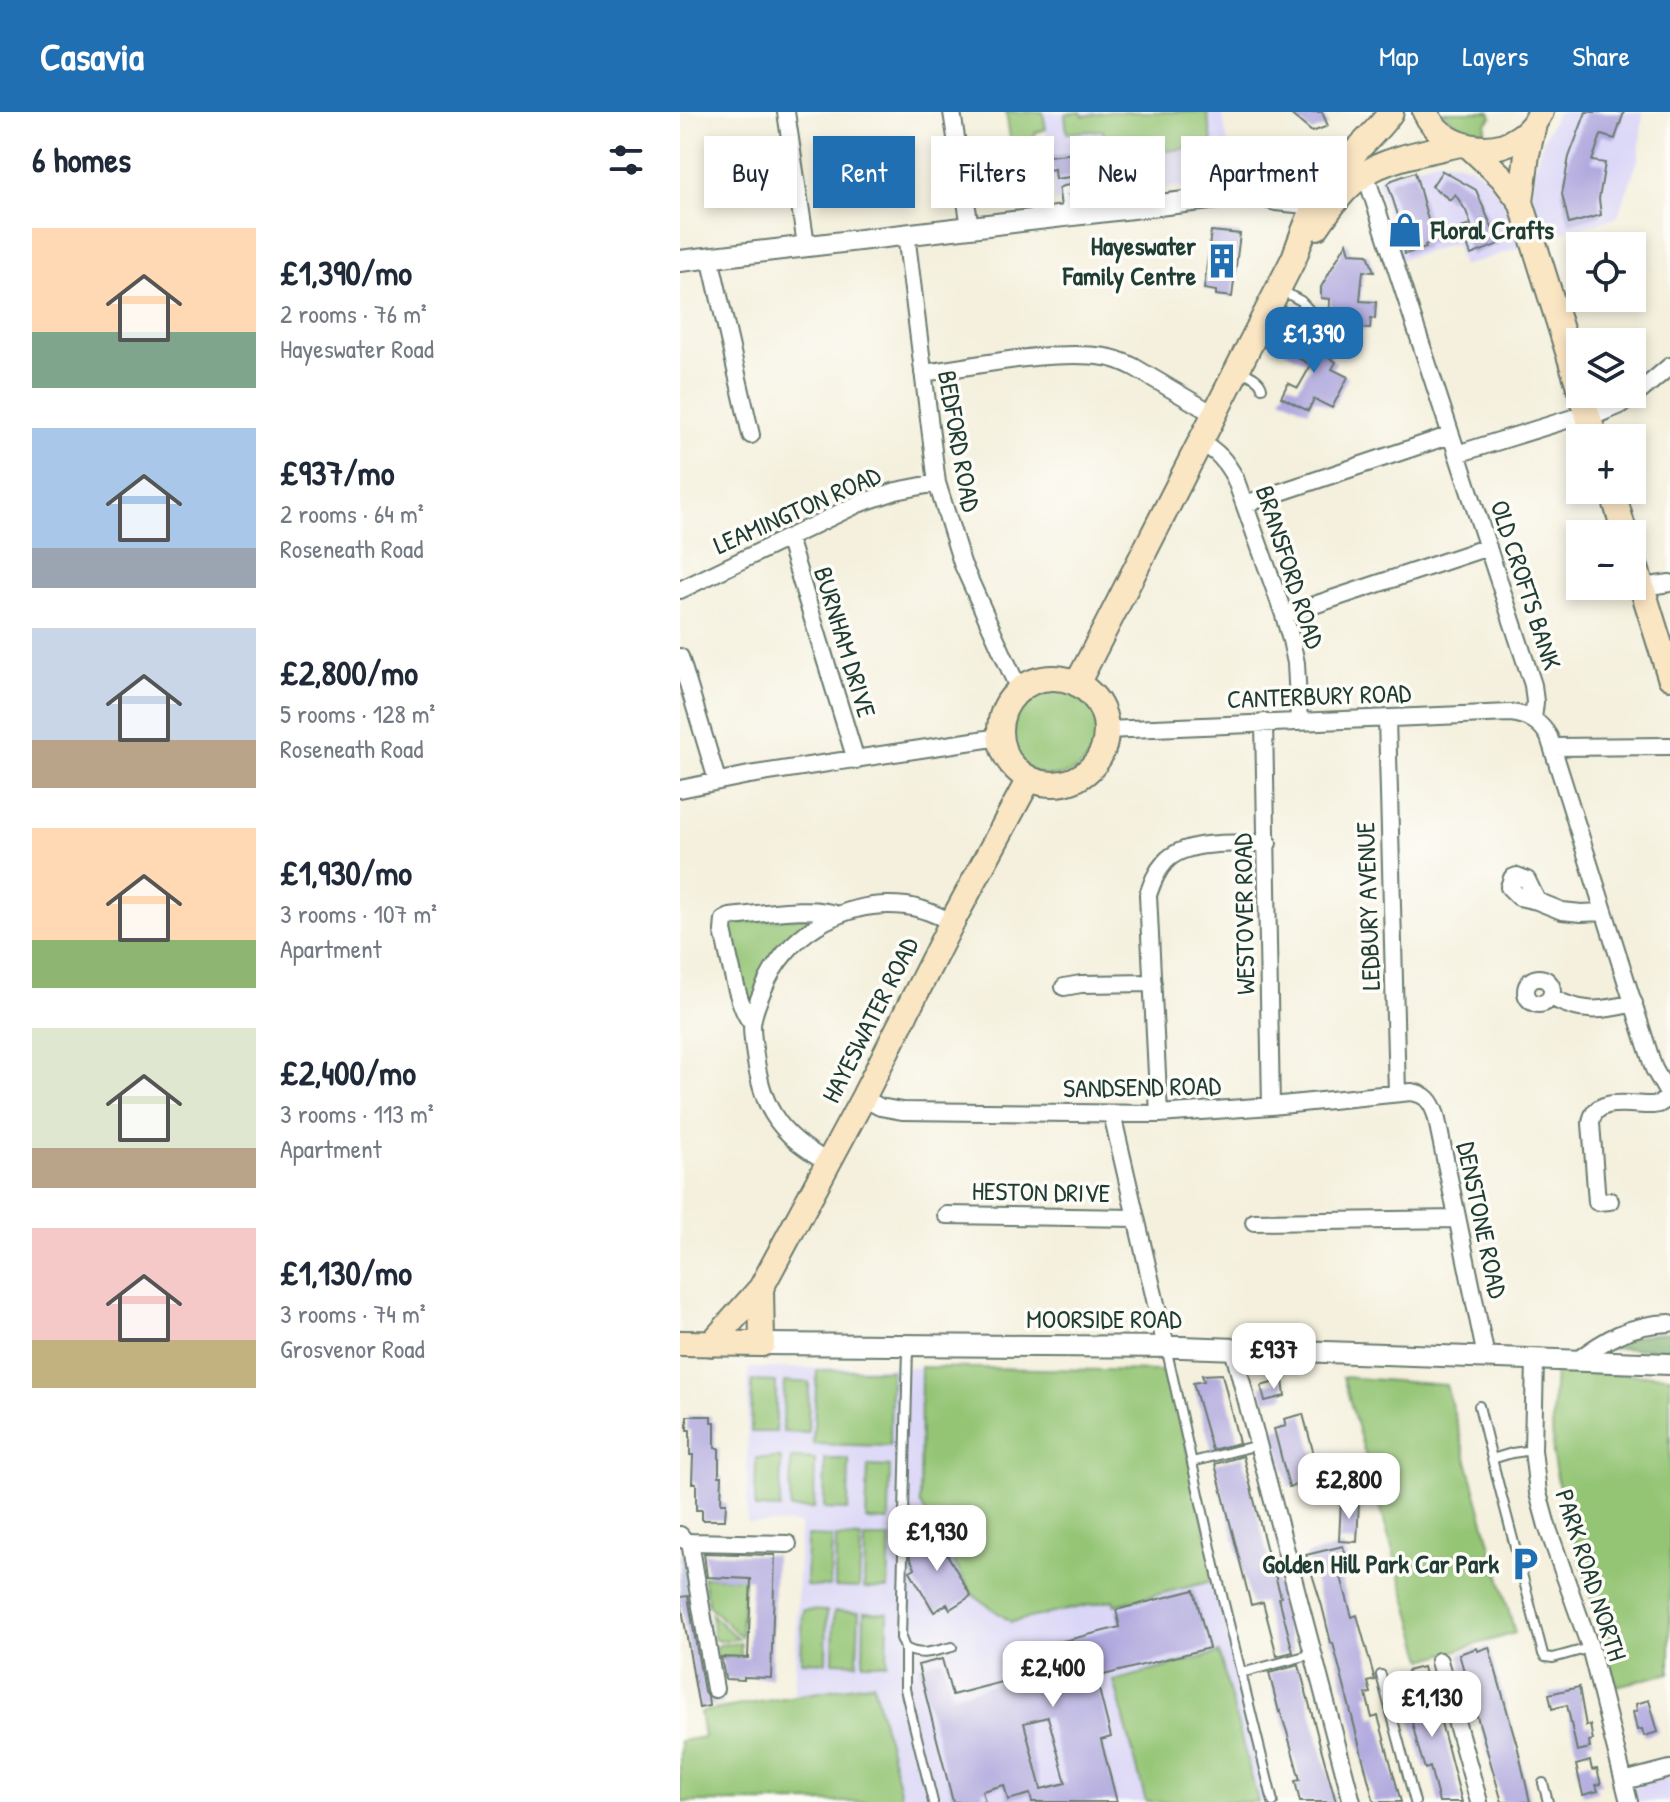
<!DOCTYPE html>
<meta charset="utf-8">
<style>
body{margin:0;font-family:"Patrick Hand",sans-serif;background:#f6f6f7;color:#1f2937;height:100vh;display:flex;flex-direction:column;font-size:30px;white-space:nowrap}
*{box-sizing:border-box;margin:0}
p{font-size:26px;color:#747a83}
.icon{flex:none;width:44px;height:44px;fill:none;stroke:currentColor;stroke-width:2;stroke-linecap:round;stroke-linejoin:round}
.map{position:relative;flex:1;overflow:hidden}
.drawer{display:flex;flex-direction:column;background:#fff;width:680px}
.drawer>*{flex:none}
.guide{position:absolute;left:24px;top:24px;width:760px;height:72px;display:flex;gap:16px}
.controls{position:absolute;left:886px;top:120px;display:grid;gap:16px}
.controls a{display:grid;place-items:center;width:80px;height:80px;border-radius:0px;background:#fff;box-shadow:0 4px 12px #0003;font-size:40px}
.price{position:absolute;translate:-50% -68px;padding:0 18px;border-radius:16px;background:#fff;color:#222;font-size:26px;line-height:52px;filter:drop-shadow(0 2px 4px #0008)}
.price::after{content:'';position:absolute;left:50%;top:48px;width:24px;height:18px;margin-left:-12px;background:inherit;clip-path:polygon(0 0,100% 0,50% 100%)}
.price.current{background:#1f6fb2;color:#fff}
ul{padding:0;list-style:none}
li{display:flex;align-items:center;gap:24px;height:200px;padding:0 32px}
li span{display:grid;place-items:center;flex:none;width:224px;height:160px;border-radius:0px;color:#555}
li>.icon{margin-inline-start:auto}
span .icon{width:96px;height:96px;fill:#fffc;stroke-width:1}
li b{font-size:34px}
h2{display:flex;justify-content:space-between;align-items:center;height:96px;padding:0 32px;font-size:34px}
.pill{padding:0 28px;border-radius:0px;background:#fff;box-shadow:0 4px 12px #0003;font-size:28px;line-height:72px}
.pill.current{background:#1f6fb2;color:#fff}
header{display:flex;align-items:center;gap:48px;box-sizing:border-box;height:112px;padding:0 40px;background:#1f6fb2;color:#fff}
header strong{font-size:38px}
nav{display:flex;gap:44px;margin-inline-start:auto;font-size:28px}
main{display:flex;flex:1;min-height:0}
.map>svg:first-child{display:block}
</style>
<header>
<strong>Casavia</strong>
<nav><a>Map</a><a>Layers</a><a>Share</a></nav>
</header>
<main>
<section class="drawer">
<h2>6 homes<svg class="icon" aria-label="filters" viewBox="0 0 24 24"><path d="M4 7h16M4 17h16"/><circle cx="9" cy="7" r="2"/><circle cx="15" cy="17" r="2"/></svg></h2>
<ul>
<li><span style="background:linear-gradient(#ffd9b3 65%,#7fa58c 0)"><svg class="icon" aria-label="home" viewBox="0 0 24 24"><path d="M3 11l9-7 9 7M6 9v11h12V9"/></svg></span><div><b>£1,390/mo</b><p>2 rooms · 76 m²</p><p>Hayeswater Road</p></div></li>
<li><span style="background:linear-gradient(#a9c7e8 75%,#9aa5b1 0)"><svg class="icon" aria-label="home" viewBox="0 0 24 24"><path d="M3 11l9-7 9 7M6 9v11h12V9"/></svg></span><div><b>£937/mo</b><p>2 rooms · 64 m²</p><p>Roseneath Road</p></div></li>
<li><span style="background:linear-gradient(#c9d6e8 70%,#b9a48a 0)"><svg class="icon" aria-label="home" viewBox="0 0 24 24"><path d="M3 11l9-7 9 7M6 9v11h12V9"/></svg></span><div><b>£2,800/mo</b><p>5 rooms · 128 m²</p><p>Roseneath Road</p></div></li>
<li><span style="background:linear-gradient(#ffd9b3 70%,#8fb573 0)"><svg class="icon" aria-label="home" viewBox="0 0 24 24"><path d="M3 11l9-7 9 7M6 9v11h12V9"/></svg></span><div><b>£1,930/mo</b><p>3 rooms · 107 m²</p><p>Apartment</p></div></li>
<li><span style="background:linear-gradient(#dfe7d0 75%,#b9a48a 0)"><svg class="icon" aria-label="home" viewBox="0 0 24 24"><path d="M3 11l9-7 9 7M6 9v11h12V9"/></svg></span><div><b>£2,400/mo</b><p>3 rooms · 113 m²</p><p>Apartment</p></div></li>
<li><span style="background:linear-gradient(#f6c9c9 70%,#c2b280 0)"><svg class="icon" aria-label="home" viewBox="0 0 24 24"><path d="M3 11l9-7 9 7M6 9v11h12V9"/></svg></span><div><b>£1,130/mo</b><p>3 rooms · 74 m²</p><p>Grosvenor Road</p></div></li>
</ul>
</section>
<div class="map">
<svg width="990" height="1690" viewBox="0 0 990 1690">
<rect width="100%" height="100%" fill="#fdfcf7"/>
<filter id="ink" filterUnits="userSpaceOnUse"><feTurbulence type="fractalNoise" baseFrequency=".0125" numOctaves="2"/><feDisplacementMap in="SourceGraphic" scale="16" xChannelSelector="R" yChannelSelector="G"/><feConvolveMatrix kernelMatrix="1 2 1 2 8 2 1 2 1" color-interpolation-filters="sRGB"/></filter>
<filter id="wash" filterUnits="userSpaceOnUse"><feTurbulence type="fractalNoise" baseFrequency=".006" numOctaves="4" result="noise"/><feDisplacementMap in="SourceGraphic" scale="32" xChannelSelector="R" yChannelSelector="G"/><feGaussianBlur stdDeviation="1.8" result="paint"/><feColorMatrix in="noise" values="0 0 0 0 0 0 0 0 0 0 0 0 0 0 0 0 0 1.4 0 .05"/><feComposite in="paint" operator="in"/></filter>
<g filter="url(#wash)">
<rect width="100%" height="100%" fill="#f4f0dd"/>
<path fill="#dad6f7" d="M363,0H542L548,32L533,35L539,70L375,90Z
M877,0H963L959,46L937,106L862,125L855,99L852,78L855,54L862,30Z
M757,48L776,50L787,53L796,58L807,66L822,86L846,134L782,154L775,131L720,148L697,70L700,64Z
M311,1255L485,1259L570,1617L590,1690H0V1629L24,1625L20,1600L114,1584L120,1412L67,1411L68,1256Z
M990,1662V1690H955L953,1677L955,1674Z"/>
<path fill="#c0c2dd" d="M16,1438L42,1592L19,1596L0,1484V1441Z"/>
<path fill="#94c575" stroke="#5a8154" stroke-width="2" d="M326,0H363L366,17L355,21L354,31L341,34V38L332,39Z
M401,0L403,4L430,0H527L533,33L427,47L423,18L387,21L385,2Z
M764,0H810L812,5L806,11L805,19C788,20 774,14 764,0Z
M328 619a45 45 0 1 1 90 0a45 45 0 1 1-90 0Z
M128,805L130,811L71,892L67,891L50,818L54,811Z
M241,1255L485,1259L490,1262L536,1468L435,1493L433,1488L331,1510L293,1483L240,1391Z
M137,1258H211L210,1334L133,1332Z
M875,1259L990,1264V1561L936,1574L907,1469L881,1387L873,1346L872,1307Z
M663,1265L766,1273L835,1521L744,1548Z
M72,1269L96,1270V1320H71Z
M104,1270H129L128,1321L103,1320Z
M76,1346H101L100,1397L75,1396Z
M111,1346L135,1347L134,1397H110Z
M145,1347H169L168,1398L144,1397Z
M188,1354L210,1355L209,1409L186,1408Z
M127,1424L152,1425L150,1475L126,1474Z
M156,1425L181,1426L179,1476L155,1475Z
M185,1426H210L208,1477L184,1476Z
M64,1463L61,1525L29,1494L23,1465L57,1466Z
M123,1498L147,1499L146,1550L121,1549Z
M154,1499L179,1500L177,1551L153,1550Z
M184,1500L208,1501L207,1551H183Z
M31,1502L58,1527L38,1529L34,1527Z
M61,1531V1550L53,1545H41V1548L37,1547L36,1535L38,1533Z
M539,1541L578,1690H466L434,1569Z
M193,1571L223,1690H0V1629L24,1625L20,1600Z"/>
<path fill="#7a6" stroke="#4b744d" stroke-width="2" d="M990,1220V1238L925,1236C949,1225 965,1222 990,1220Z"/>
<g id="blocks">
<path fill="#b0a9de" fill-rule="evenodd" d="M608,0H642L648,14L632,20Z
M906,0H944L935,27L921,23L912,49L925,51L919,87L921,103L889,112L882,82L889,45Z
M359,34V38L368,37L369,44L423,38L426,60L375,67L374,57L334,64L332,48L347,46L345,37Z
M761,58L796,78L819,132L791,143L781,116L791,113L786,99L775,82L770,88L752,74L762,59Z
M735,60L754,130L745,133L746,136L725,142L719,123L722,116L708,72L712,68Z
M531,119L560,122L552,185L536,183V179L524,177Z
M667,130L670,141L688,142L694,160L683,159L680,189L696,190L695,207L691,206L690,217L677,216V206L649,204L650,187L641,186V175Z
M618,221L653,240L650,246L656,250L652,257L668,265L652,296L634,287L628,299L601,285L608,271L618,276L631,253L605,239L611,227L614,229Z
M542,1262L559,1331L532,1338L513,1271L524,1269L522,1263Z
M603,1268L605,1284L585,1289L581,1274Z
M623,1302L639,1361L627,1364L629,1369L609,1375L594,1317L606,1314L604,1307Z
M7,1304H31V1310H35V1336H39V1364H42L41,1391H46L45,1408H22V1398H16V1371H12L13,1343H10V1318H7Z
M563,1344L593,1463H595L601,1485L599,1486L613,1540L597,1544L583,1490L571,1493L535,1352Z
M661,1388L679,1389L677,1430L659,1429Z
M251,1414L291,1484L270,1497L267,1492L254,1500L230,1459L235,1456L230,1446V1438L241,1432L235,1424Z
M663,1434L667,1447L664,1452L658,1454L672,1505L677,1503L695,1568L688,1570L691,1581L686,1582L692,1606L698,1604L721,1690H694L653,1531H651L642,1494L626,1443Z
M24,1441L95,1443L91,1566L64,1565V1568L45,1567L41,1545L68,1546L71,1467L27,1465Z
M514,1478L529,1536L416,1565L431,1625L421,1628L437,1690H352L350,1682L328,1688L324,1673L302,1679L305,1690H273L238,1553L262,1547L272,1583L341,1565L335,1541L440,1515L436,1498ZM368,1605L386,1671L361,1677L344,1611Z
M8,1484L24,1579L28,1585L29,1594L19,1596L0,1485Z
M809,1535L838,1637L850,1690H822L779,1542L797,1536L798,1539Z
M619,1553L639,1629L656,1690H620L615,1669L620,1668L607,1620L600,1599L599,1600L589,1561Z
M743,1555L752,1589L755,1588L782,1690H759L750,1655L745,1657L738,1635L729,1598L737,1596L727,1559Z
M899,1575L906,1614L910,1613L913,1628L909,1629L910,1636L897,1639L887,1593L872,1597L869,1582Z
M969,1588L978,1620L964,1624L962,1617L957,1618L953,1600L957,1599L956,1592Z
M910,1649L912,1658L917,1657L921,1672L916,1673L918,1679L903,1683L896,1653Z"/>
</g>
</g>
<g filter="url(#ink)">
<use href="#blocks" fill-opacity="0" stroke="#6a7c6f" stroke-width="2"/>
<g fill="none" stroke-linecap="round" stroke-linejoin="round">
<g stroke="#6a7c6f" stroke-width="12">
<path id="service" d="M459,62L463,94
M387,103L384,79L421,74L425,99
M599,177L621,189L636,205L644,210L669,213
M558,258C567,262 580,266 582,276
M228,1235L221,1526L225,1536C241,1545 255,1539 272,1535
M486,1235L538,1467L593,1690
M799,1294L812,1347L863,1542L865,1545L873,1546L909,1536
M812,1347L832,1341L853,1338
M512,1350L578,1333
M225,1536V1577L253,1690
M561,1561L633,1542
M701,1563L735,1690
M863,1671L868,1690"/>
</g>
<g stroke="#6a7c6f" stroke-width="20">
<path id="minor" d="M106,0L126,133
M272,0L290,115
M685,61L853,573L855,590L853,607
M226,122L257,371L282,451L339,578
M30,145L71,323
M243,261C296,254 373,237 425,245C435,246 444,250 454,255L535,303
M521,331C538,339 546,350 555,366L604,503L611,528L616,551L619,609
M777,342L896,305L919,302L938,294L957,282L990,254
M565,392L771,323
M108,426L176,648
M962,475L990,471
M0,478L178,392L216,379L257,371
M604,503L808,435
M0,545L37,668
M707,606L717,981
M584,610L591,994
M426,618L830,601C848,603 860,609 869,625L974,957L990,985
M872,635L990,634
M0,677L69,663L320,625
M857,789L847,768L837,764L832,766L829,775L839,785L857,789L882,799L901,801L924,800
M846 879a13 13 0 1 1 26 0a13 13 0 1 1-26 0Z
M384,875L401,872L473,871
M871,885C901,902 921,899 954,891
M72,911C58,899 48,839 43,819L44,808L50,805C77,803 133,792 157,803
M183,986L200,995L222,999L479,1002L591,994L731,980C746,982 751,989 756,1003L806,1245
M432,1002L486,1235
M479,1002L468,783C472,771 476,760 485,750C505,727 559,732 588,731
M147,1050C126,1037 106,1024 93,1002C83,986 79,968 76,950C74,938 72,925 72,913C73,898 82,880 88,867C114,816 170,787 226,794C242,796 257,803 272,810
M930,1089L917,1090L911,1011C914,983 953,994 973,993L979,992L990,985
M266,1103L455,1106
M574,1110L777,1107
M553,1237L672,1690
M855,1248L853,1338L858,1381L867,1414L910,1535L949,1690
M895,1250C925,1227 951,1212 990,1211
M0,1423L4,1428L10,1430L108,1432
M10,1430L35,1577
M759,1549L799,1690
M944,1669L990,1657"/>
</g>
<g stroke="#6a7c6f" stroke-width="24">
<path id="tertiary" d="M573,82L596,88L636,92
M0,149L573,82L595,75L650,68
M82,1232L501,1235L990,1252"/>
</g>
<g stroke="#6a7c6f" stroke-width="28">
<path id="secondary" d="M745,0C762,35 809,47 841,24C850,18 856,9 861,0
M791,36L822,65L841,90L900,278
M841,90L847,42L854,12
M637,115C650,96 664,76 683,63C706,46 751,39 780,32
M901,282L915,326
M932,378L945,422
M952,443L990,565
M320 619a53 53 0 1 1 106 0a53 53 0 1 1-106 0Z
M397,572L614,146C624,118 634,90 652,66C670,42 694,24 711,0
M0,1231L82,1232L81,1176
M31,1232L81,1176L183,986L272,810L349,667"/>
</g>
<use href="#service" stroke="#fff" stroke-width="8"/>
<use href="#minor" stroke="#fff" stroke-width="16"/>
<use href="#tertiary" stroke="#fff" stroke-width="20"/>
<use href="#secondary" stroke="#fbe6c4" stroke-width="24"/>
</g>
</g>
<defs>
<g id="shop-bare" transform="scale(2.76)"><path d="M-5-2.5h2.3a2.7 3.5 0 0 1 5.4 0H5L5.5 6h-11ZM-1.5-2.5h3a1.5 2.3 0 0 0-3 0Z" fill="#1f6fb2" stroke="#fdfcf7" stroke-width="2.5" paint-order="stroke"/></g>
<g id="building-bare" transform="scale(2.76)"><path d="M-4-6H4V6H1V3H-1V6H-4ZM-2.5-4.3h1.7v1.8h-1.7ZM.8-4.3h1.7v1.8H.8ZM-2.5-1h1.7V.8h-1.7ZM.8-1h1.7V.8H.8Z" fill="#1f6fb2" stroke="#fdfcf7" stroke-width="2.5" paint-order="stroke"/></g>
<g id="parking-bare" transform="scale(2.76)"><path d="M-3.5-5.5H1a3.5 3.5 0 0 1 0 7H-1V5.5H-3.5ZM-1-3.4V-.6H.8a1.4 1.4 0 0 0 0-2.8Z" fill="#1f6fb2" stroke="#fdfcf7" stroke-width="2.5" paint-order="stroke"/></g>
</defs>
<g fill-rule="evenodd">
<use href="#shop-bare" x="725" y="118"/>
<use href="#building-bare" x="542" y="149"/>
<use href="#parking-bare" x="845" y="1452"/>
</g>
<g text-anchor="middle" stroke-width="7" stroke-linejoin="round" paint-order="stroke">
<g font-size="26" font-weight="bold" fill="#1f3d34" stroke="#fdfcf7" text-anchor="end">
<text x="751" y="127" text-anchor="start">Floral Crafts</text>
<text x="516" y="143">Hayeswater<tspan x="516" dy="30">Family Centre</tspan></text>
<text x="819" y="1461">Golden Hill Park Car Park</text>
</g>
<g font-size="26" fill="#1f3d34" stroke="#fdfcf7">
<text transform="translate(279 329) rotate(80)" y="9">BEDFORD ROAD</text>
<text transform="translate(117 398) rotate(-24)" y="9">LEAMINGTON ROAD</text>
<text transform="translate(610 455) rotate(72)" y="9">BRANSFORD ROAD</text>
<text transform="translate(846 473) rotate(72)" y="9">OLD CROFTS BANK</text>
<text transform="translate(165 530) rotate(73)" y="9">BURNHAM DRIVE</text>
<text transform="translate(639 584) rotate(-2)" y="9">CANTERBURY ROAD</text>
<text transform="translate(688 794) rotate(-92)" y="9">LEDBURY AVENUE</text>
<text transform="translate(564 802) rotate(-91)" y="9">WESTOVER ROAD</text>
<text transform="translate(190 908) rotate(-63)" y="9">HAYESWATER ROAD</text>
<text transform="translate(462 975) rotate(-1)" y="9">SANDSEND ROAD</text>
<text transform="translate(361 1080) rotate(1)" y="9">HESTON DRIVE</text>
<text transform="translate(802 1108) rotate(78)" y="9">DENSTONE ROAD</text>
<text x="424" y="1216">MOORSIDE ROAD</text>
<text transform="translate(911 1463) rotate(72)" y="9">PARK ROAD NORTH</text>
</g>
</g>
</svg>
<div class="controls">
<a><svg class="icon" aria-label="locate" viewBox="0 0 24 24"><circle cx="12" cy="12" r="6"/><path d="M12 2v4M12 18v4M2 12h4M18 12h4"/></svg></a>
<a><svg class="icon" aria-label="layers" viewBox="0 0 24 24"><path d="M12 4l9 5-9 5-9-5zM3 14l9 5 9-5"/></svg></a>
<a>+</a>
<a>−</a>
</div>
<b class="price current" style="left:634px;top:263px">£1,390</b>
<b class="price" style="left:594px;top:1279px">£937</b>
<b class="price" style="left:669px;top:1409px">£2,800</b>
<b class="price" style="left:257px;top:1461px">£1,930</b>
<b class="price" style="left:373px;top:1597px">£2,400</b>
<b class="price" style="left:752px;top:1627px">£1,130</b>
<div class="guide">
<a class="pill">Buy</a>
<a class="pill current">Rent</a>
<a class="pill">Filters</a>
<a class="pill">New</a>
<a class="pill">Apartment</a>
</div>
</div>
</main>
